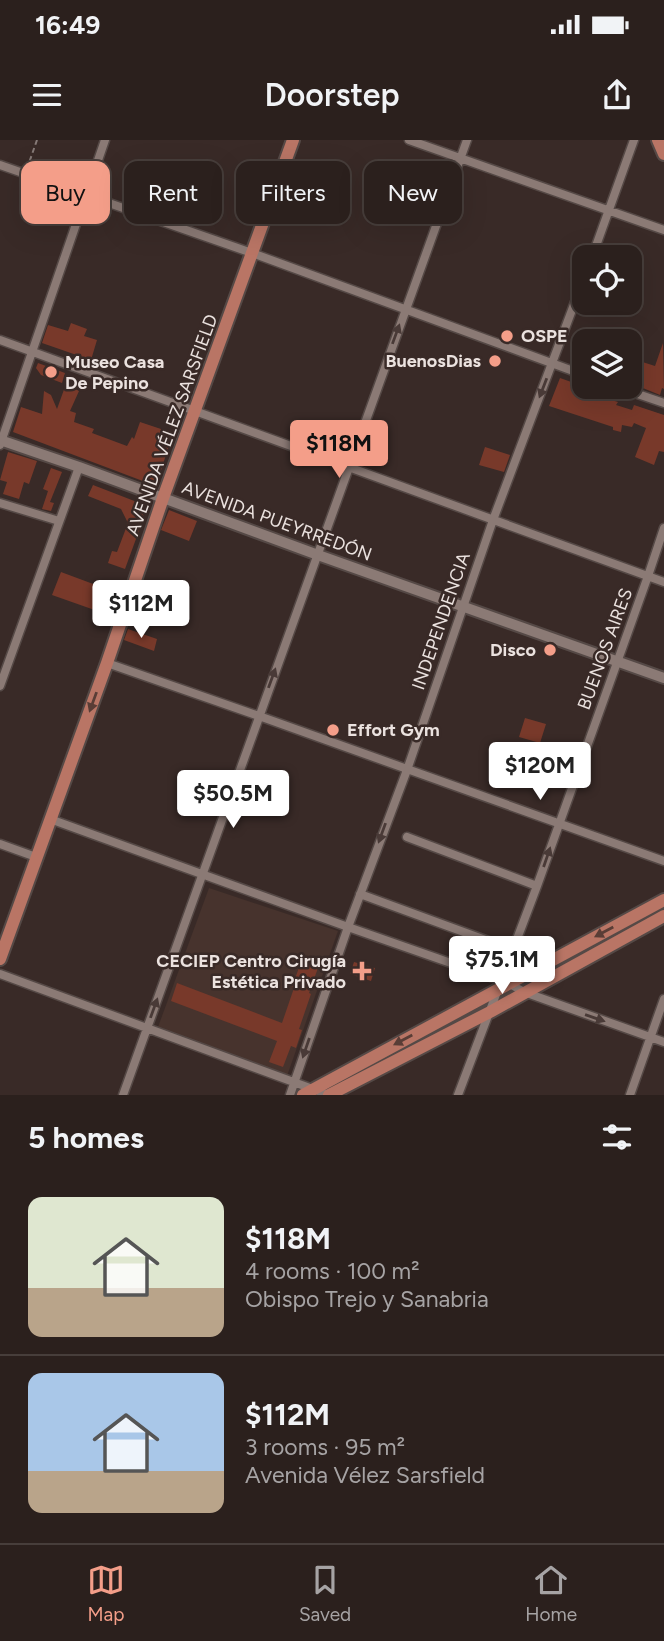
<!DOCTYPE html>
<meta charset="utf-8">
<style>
body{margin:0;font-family:Figtree,sans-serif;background:#372d2a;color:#f1f3f6;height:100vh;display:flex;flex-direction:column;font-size:26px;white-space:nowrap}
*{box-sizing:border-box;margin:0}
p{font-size:23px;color:#a6a3a4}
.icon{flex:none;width:38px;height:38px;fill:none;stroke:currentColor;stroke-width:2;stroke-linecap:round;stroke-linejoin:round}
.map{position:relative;height:955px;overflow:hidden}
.side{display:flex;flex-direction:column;background:#2b201d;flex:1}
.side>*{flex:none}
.hud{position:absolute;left:21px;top:21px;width:623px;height:63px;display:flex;gap:14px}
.controls{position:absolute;left:572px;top:105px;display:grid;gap:14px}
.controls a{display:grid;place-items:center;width:70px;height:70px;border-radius:14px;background:#2b201d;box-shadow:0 7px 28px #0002,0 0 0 2px #473e3b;font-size:35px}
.price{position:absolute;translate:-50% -60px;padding:0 16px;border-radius:7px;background:#fff;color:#222;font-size:23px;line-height:46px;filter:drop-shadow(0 2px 4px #0008)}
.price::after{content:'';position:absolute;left:50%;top:42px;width:21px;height:16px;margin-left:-10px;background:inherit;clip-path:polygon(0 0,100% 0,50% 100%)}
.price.selected{background:#f49e89;color:#111}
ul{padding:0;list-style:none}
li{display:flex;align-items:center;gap:21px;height:175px;padding:0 28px}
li+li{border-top:2px solid #473e3b}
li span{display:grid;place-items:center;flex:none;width:196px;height:140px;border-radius:14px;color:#555}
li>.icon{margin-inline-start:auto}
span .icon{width:84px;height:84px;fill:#fffc;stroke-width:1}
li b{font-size:30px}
h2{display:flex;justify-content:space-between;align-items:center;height:84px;padding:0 28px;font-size:30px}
.chip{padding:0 24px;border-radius:14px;background:#2b201d;box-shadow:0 7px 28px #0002,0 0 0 2px #473e3b;font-size:24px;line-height:63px}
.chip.selected{background:#f49e89;color:#111}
.status{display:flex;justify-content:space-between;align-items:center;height:49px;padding:0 35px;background:#2b201d;direction:ltr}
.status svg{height:19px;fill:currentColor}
header{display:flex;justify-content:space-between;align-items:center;height:91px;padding:0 28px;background:#2b201d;font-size:32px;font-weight:600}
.tab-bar{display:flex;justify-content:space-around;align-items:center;height:98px;border-top:2px solid #473e3b;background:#2b201d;font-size:19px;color:#a6a3a4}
.tab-bar a{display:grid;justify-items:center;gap:4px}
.tab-bar .selected{color:#f49e89}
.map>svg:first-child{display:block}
</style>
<div class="status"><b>16:49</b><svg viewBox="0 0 49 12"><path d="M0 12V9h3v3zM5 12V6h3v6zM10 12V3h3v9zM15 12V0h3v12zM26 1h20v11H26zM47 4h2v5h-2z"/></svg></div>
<header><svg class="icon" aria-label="menu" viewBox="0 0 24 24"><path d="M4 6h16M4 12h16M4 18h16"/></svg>Doorstep<svg class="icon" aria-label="share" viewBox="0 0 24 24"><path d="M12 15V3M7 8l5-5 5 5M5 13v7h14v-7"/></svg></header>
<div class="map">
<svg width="664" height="955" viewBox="0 0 664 955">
<rect width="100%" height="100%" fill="#392a27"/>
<path fill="#47332d" d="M209,748L338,791L287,936L158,887Z"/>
<path fill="#72453a" d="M664,762V773L530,844L527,839Z
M481,864L483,871L325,954L322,949Z"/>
<path fill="#78392a" d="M613,103L632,110L630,117H608Z
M71,183L87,189L84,196L97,200L91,220L42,203L48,185L68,191Z
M576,198L584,201V221L570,216Z
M663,203L664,249L662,248L660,255L633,244L635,239L630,238V218L655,226Z
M38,223L65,233L62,243L41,235L36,228Z
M560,238L591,249L589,253L618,262L616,265L632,270L634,265L664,275V312L659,311L654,325L635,317L646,288L641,286L634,283L632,287L622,285L621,292L613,290V287L549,266Z
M66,244L79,251L70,271L76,273L74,282L94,289L92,293L127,306L132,297L134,299L140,282L173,293L156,346L13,292L21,267L42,274L44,251L51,255L57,269Z
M485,307L510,315L504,332L479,325Z
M8,312L37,321L29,344L24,342L19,359L3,354L7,342L0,340Z
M51,328L62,332L50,362L54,363L51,371L42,369L48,351L43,349Z
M93,345L137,362L144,377L125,429L108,423L112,411L117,412L128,383L121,369L88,356Z
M169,370L197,381L189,401L161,390Z
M61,432L112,451L103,473L52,455Z
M128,489L157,499L154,511L124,500Z
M525,578L546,584L540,603L519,597Z
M301,822L318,828L309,853L311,854L299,889L302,890L296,908L291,906L283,927L269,922L277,901L171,861L177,843L282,883L294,848L292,847Z
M354,822L375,828L371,841L350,834Z"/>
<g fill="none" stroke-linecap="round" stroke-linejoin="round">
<g stroke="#554946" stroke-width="11">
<path id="street" d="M409,0L664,90
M0,25L252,113L584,235
M592,117L634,0
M0,200L664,442
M617,247L664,263
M0,305L105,0
M0,363L59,381
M107,523L259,576L664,721
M0,546L79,327
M50,679L348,787L508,843L524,852L664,902
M407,697L537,746
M0,704L36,717
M360,754L513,810
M0,834L329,955
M123,955L467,0
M290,955L348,787L407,630L493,380L584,138
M458,955L537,746L648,436L664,388
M630,955L664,859"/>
</g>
<g stroke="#554946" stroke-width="14">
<path id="secondary" d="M0,300L79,327L318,415L664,538"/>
</g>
<g stroke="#554946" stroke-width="16">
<path id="primary" d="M658,0L664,14
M0,819L107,523L163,358L293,0
M303,955L664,760
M329,955L490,872L664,776"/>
</g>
<path stroke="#867a77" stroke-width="2" stroke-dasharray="5 3.5" stroke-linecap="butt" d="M37,0L30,20L83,38"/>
<use href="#street" stroke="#8b7a75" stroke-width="8"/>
<use href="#secondary" stroke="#8b7a75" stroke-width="10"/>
<use href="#primary" stroke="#b97565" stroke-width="12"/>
</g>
<defs><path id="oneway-solid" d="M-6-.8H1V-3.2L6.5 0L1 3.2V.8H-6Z" transform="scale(1.75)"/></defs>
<g fill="#493a37">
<use href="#oneway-solid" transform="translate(396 194) rotate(-70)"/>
<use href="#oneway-solid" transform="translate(543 248) rotate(111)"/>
<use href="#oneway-solid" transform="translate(272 538) rotate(-70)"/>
<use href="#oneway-solid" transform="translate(382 693) rotate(110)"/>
<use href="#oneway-solid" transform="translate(547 717) rotate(-71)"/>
<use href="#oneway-solid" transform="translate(154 868) rotate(-70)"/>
<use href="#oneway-solid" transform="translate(595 878) rotate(19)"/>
<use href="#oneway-solid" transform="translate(306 908) rotate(109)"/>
</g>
<g fill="#593d36">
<use href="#oneway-solid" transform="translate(93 562) rotate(110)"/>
<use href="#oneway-solid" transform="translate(604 792) rotate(152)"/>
<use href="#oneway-solid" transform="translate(403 900) rotate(152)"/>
</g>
<g fill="#f49e89" stroke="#392a27" stroke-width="2.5">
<circle cx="507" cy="196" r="7"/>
<circle cx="495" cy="221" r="7"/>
<circle cx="51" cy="232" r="7"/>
<circle cx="550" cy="510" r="7"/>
<circle cx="333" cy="590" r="7"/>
<path d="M358.5 820.5h7v7h7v7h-7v7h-7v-7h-7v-7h7z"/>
</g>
<g text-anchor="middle" stroke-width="5" stroke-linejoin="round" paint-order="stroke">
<g font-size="18" font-weight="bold" fill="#ebe2df" stroke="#392a27" text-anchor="start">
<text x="521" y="202">OSPE</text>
<text x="481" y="227" text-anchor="end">BuenosDias</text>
<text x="65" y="228">Museo Casa<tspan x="65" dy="21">De Pepino</tspan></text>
<text x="536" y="516" text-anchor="end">Disco</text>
<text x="347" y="596">Effort Gym</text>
<text x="346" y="827" text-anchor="end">CECIEP Centro Cirugía<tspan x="346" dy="21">Estética Privado</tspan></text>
</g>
<g font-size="18" fill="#ebe2df" stroke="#392a27">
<text transform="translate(172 285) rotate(-70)" y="6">AVENIDA VÉLEZ SARSFIELD</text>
<text transform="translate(277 381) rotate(20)" y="6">AVENIDA PUEYRREDÓN</text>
<text transform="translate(441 481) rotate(-71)" y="6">INDEPENDENCIA</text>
<text transform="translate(605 509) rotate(-70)" y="6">BUENOS AIRES</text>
</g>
</g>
</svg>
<div class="controls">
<a><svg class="icon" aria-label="locate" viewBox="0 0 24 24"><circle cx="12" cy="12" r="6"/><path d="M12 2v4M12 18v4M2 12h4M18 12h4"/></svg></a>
<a><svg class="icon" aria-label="layers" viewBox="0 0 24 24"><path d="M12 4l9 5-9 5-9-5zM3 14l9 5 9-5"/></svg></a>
</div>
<b class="price selected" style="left:339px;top:340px">$118M</b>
<b class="price" style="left:141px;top:500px">$112M</b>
<b class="price" style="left:540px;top:662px">$120M</b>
<b class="price" style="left:233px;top:690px">$50.5M</b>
<b class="price" style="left:502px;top:856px">$75.1M</b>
<div class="hud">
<a class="chip selected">Buy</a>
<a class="chip">Rent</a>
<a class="chip">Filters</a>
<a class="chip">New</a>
</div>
</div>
<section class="side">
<h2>5 homes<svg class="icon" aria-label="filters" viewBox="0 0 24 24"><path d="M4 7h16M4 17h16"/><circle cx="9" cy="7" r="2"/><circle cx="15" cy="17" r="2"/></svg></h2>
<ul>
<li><span style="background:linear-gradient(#dfe7d0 65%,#b9a48a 0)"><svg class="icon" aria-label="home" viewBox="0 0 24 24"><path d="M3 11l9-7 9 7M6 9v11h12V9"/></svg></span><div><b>$118M</b><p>4 rooms · 100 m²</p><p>Obispo Trejo y Sanabria</p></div></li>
<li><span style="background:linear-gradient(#a9c7e8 70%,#b9a48a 0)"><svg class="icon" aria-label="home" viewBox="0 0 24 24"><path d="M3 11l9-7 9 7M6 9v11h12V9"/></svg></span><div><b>$112M</b><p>3 rooms · 95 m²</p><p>Avenida Vélez Sarsfield</p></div></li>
</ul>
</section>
<nav class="tab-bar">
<a class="selected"><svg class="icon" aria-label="map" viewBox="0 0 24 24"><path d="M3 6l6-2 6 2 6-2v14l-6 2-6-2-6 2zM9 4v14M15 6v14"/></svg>Map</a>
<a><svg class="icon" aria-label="saved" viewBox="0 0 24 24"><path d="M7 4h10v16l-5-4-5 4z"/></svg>Saved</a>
<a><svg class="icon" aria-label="home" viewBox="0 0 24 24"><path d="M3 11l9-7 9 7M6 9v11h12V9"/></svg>Home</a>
</nav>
